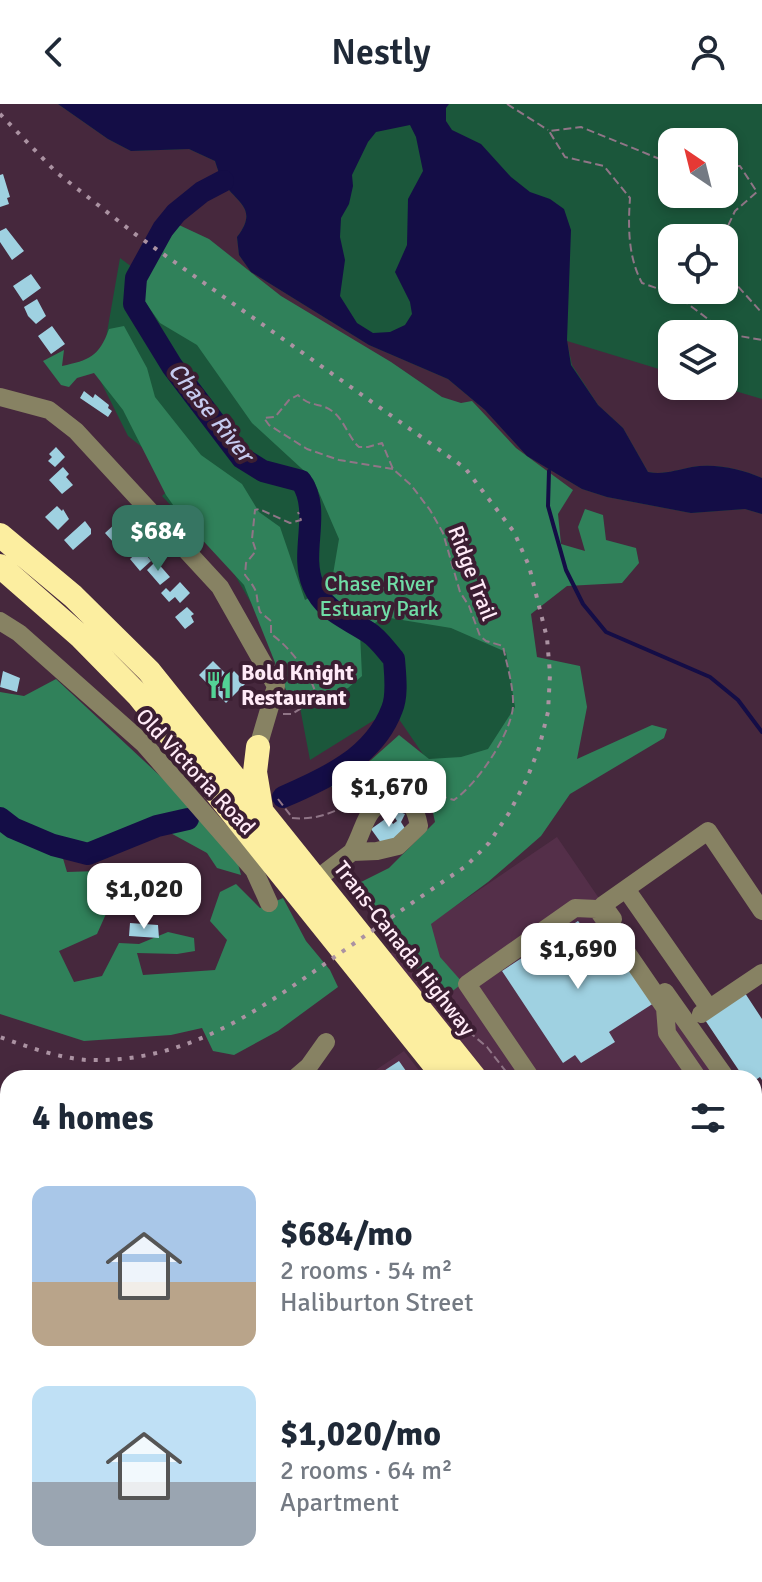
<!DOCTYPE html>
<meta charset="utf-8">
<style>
body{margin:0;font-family:Signika,sans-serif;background:#f2f2f3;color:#1f2937;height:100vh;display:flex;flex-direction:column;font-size:30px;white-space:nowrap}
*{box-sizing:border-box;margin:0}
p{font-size:26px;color:#747a83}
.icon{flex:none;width:44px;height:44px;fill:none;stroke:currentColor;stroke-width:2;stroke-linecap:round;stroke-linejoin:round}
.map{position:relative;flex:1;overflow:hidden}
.sheet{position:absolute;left:0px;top:966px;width:762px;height:512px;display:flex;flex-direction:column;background:#fff;border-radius:24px 24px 0 0;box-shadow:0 4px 12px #0003}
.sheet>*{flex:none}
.needle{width:52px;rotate:325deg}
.fabs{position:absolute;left:658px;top:24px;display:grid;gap:16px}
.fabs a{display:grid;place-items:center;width:80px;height:80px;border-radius:16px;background:#fff;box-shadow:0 4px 12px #0003;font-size:40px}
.price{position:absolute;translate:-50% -68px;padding:0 18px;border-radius:16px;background:#fff;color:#222;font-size:26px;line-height:52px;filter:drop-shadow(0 2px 4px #0008)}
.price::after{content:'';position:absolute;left:50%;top:48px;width:24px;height:18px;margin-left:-12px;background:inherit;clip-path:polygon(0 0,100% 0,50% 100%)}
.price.on{background:#367562;color:#fff}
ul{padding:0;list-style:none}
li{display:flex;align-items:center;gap:24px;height:200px;padding:0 32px}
li span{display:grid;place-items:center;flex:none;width:224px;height:160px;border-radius:16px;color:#555}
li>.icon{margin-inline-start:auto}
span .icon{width:96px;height:96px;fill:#fffc;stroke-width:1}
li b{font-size:34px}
h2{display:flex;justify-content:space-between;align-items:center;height:96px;padding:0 32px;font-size:34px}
header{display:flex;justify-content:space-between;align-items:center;height:104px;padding:0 32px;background:#fff;font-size:36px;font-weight:600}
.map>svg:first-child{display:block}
</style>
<header><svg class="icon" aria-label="back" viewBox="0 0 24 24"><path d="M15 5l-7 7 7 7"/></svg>Nestly<svg class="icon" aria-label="person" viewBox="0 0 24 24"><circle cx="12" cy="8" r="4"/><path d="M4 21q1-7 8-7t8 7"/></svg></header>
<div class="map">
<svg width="762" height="1478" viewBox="0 0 762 1478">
<rect width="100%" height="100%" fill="#46283d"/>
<path fill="#542f49" d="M557,733L722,974H488L387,851L418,836L423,824Z
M404,947L425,974H364Z
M754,1298L762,1303V1452L754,1458Z
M473,1470H736L724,1478H479Z"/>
<path fill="#1b573b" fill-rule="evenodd" d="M58,0H762V295L718,282H724V230H672V269L567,237L572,261L598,301L623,324L648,368C665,371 676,366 692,363C715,359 741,365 762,374V410L745,405L691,409L607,393L582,385L527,352L485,306L448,275L369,241L251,168L239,151L237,133C260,103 235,99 222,76C219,70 217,63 215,57L189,45L131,47L108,35ZM672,38H724V90H672ZM672,134H724V186H672Z
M120,154L456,406L523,593L468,716L392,605L310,656L294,572L233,468L162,392L181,374L128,332L99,274Z"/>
<path fill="#30815a" d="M179,121L209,135L281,192L391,258L442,293L461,299L472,297L516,344L573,386L558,410L561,440L585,447L578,423L585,405L603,411L606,436L636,444L639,459L622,479L567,482L531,510L537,553L580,562L587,603L577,655L652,621L667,625L664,634L570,690L541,732L488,778L431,820L440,853L463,879L446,892L404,852L357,780L389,764L435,718L430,695L412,668L387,671L343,695L330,681L371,656L399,631L429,655L461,653L488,645L515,603L506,548L451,524L384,513L360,529L362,572L348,584L305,599L286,586L244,481L183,415L166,391L123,306L94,269L77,274L69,283L61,281L43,257L64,246L62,262C89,256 99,253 109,225L124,222L147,264L155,293L201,351L242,380L259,408L280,423L305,496L331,482L339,435L313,375L252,319L197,241L160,219L143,195L149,164Z
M56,575L172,683L237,756L241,771L217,764L207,749L165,726L97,747L62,751L67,768L97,767L122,774L97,830L59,847L74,878L102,872L119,839L139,840L168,828L194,834L195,847L177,850L137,849L143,871L215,866L227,836L210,817L220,788L236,780L260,804L283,794L306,837L330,866L338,883L278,927L234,951L213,947L202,924L171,931L84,937L0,910V588L24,592Z"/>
<path fill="#140d46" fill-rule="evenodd" d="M58,0H449L446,4V17L452,26L481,40L511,73L530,88L550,95L564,105L571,126L567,236L571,261L598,301L623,324L648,368C664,371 676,366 692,363C715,359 741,365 762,374V410L745,405L691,409L607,393L582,385L527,352L485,306L448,275L369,241L251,168L239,151L237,133C260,103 235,99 222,76C219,70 217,63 215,57L189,45L131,47L108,35ZM410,21L416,33L423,67L408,95L407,141L395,168L410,198L412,210L405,221L390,228L373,229L357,219L340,192L345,156L340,133L341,114L349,100L353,82L352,71L368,38L376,28Z"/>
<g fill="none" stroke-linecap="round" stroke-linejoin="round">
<path stroke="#140d46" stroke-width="4" d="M549,367L548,402L566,466L583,500L606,528L710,573L738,596L762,628"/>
<path stroke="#140d46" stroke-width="22" d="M223,77L202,88L176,109L163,125L136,174L134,200L172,262L242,354L263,367L301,377C322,407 299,448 313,481C324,507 345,513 368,528C378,534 386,546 394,555C395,570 398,591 392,605C374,653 327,674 283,693
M0,714L13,724L53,741L88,750L157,722L188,715"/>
</g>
<path fill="#9fd1e1" d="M3,70L10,93L7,94L9,100L0,103V71Z
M6,124L24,147L12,156L0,138V127Z
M31,170L41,184L23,197L13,182Z
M37,195L46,212L36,220L28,212L24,203Z
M52,222L65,240L51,250L38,232Z
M84,287L93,294L95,290L109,301L108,304L112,307L108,313L80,294Z
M56,343L65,353L55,363L48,357L52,353L49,350Z
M63,363L69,370L66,373L73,381L62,390L49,376Z
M57,402L62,407L63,405L69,415L58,426L45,413Z
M85,417L91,425V430L73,446L64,436Z
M116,419L125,429L114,439L105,429Z
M141,445L149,450L147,452L151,457L140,467L130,455Z
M156,457L170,473L160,481L147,466Z
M180,478L190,489L180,499L175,493L169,498L161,489L166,484L170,488Z
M187,503L194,510L191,512L194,518L185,525L175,513Z
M213,557L229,573L234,567L246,579L226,599L199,571Z
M3,567L20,574L17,588L0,583Z
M397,707L405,710L401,718L406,726L384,743L371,725L388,713L393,720L397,717L394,712Z
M578,817L591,833L604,826L654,899L609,928L615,938L581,959L575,951L563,959L502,867Z
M130,819L158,821L159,834L129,832Z
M743,886L762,915V976L760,973L754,977V974H744L703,913Z
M399,957L411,974H373Z
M3,1134L8,1140V1177L0,1184V1136Z
M8,1215V1247L0,1253V1218Z
M8,1271V1297L0,1303V1277Z
M504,1470H611L617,1478H509Z"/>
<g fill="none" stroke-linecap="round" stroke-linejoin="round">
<path stroke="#907587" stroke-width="2" stroke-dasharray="8 4" stroke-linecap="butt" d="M507,0L548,26
M672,60L581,23L549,27L565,53L604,62L630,94C628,123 628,153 642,179L676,191L728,230L762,236
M724,62H740L757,88L735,107L726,126L734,178L762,209
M393,365L339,356L307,345L269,321L264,314L275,313L289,296L298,291C311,304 320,298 332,307C344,315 348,333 359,343H368L382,339L393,365L411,381L430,406L443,429L460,488L469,502L480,532L486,537L503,542C507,562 514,583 513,603C510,632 477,680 454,696L419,686
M283,610H292L317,594C313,573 289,542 271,530V517L260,508C254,487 261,491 245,471L246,459L256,447L252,435L255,406L259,405L290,419L301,416L298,408
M278,695L291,712
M292,714C311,716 331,711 347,700C362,691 372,676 390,676
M450,912L487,943L511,974
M0,1347L8,1364"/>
<path stroke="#878263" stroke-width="18" d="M0,293L49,306L76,327L220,483L276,582L258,643
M0,517L19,529L144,640L254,766L269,799
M317,775L352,748L377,747L398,742L419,722C416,706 411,695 396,689C361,708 369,716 352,748
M626,785L709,904
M613,815L603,801L708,727L762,807
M665,888L726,974
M701,910L762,869
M295,974L309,962L326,938
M531,974L467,880L575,804L597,805L665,904L667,929L698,974
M754,1014L762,1026
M0,1205L8,1199
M754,1213L762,1218
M0,1431L8,1439
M241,1470L247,1478
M631,1470L637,1478
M37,1478L38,1470
M218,1478L229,1470
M432,1478L443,1470
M755,1478L762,1473"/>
<path stroke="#fceea0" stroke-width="24" d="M0,431L73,492L149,567L475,974
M0,462L81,533L138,591L445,974
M258,643L255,668L261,704
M754,1246L762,1252
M754,1274L762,1279"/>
<path stroke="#ab92a2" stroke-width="4" stroke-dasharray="4 8" stroke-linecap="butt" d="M0,10L56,68L135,130L465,364L514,428L529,462L547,534L550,570L548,608L539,644L526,677L509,709L489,739L466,762C423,791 379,822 336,852C259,906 188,959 88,956C62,955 25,942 0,933"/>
</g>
<defs>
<g id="restaurant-bare" transform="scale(2.16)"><path d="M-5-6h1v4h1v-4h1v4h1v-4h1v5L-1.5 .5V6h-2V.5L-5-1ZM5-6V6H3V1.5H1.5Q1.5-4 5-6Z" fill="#53d396" stroke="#3b1e32" stroke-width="2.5" paint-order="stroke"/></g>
</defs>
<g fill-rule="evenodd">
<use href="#restaurant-bare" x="219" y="581"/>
</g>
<g text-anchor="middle" stroke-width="8" stroke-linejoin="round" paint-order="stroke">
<g font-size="22" fill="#ffeaf7" stroke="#3b1e32">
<text transform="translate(473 469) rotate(69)" y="8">Ridge Trail</text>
<text transform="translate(196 667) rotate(47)" y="8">Old Victoria Road</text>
<text transform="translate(405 844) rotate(52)" y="8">Trans-Canada Highway</text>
</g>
<g font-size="22" fill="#70dda6" stroke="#3b1e32">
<text x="379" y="487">Chase River<tspan x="379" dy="25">Estuary Park</tspan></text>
</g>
<g font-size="22" font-weight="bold" fill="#ffeaf7" stroke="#3b1e32" text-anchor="start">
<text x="241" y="576">Bold Knight<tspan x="241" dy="25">Restaurant</tspan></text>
</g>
<g font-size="24" font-style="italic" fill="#c5caef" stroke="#3b1e32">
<text transform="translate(211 308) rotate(51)" y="8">Chase River</text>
</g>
</g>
</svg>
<div class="fabs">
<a><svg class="needle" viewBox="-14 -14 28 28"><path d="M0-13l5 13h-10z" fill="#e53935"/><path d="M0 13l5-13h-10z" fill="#747a83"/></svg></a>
<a><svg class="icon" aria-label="locate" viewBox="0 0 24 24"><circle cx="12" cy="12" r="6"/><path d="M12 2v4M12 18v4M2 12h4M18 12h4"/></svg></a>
<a><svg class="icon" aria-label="layers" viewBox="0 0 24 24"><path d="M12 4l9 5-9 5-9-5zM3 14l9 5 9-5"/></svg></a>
</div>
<b class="price on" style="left:158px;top:469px">$684</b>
<b class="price" style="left:389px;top:725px">$1,670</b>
<b class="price" style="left:144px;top:827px">$1,020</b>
<b class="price" style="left:578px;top:887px">$1,690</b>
<section class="sheet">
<h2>4 homes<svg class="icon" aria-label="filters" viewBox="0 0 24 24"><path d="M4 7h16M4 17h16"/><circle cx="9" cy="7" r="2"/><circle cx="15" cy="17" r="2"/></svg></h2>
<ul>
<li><span style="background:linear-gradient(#a9c7e8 60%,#b9a48a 0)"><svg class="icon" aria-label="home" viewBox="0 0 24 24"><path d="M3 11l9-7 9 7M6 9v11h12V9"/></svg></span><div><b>$684/mo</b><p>2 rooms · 54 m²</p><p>Haliburton Street</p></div></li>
<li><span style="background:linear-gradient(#bfe0f5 60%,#9aa5b1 0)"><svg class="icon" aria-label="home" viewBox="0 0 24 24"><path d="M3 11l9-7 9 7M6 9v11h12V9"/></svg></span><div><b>$1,020/mo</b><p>2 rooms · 64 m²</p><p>Apartment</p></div></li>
</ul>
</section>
</div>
